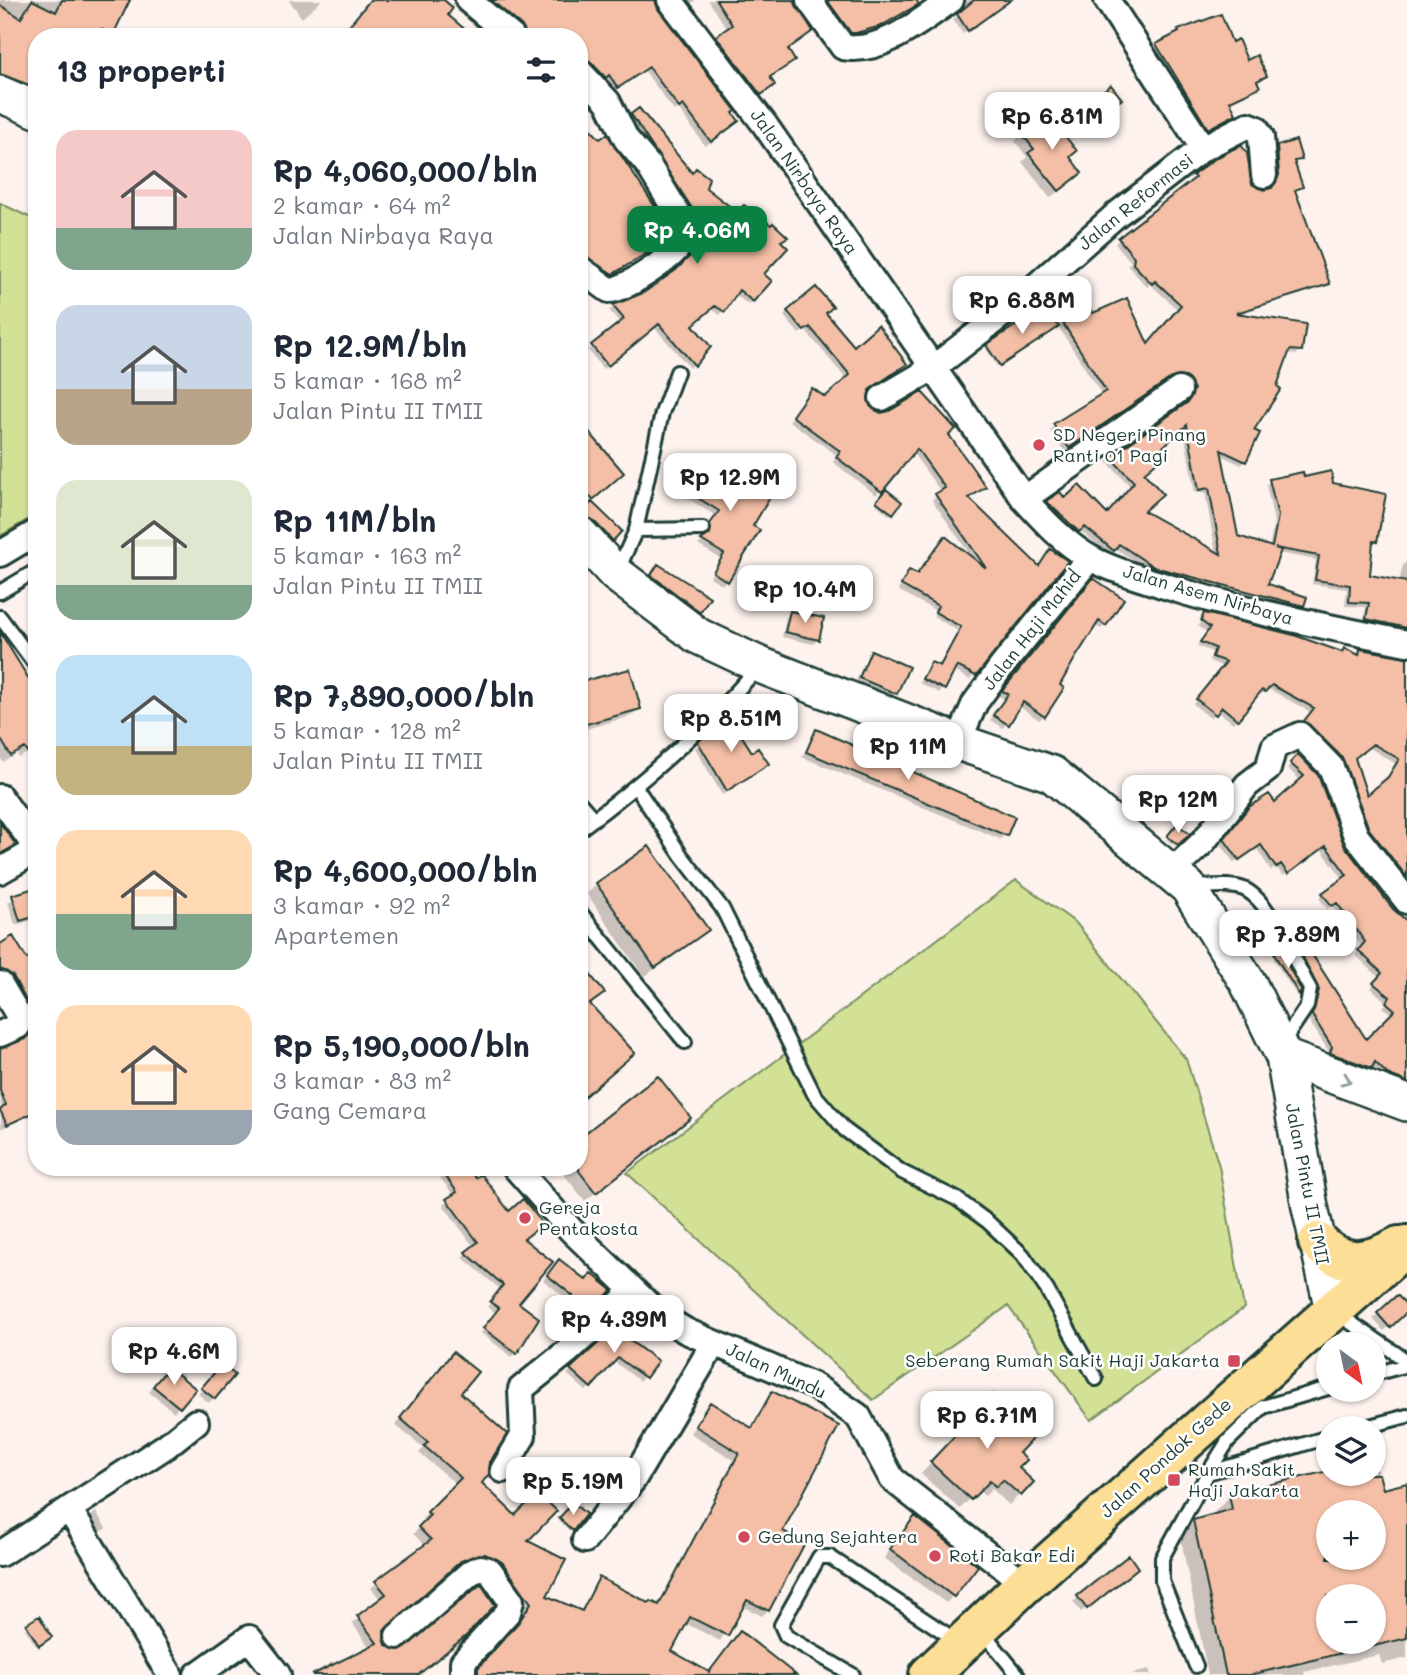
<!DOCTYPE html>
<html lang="id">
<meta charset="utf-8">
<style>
body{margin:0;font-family:Mali,sans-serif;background:#f6f6f7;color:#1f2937;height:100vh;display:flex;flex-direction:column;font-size:26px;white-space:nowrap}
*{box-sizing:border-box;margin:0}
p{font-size:23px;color:#747a83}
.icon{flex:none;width:38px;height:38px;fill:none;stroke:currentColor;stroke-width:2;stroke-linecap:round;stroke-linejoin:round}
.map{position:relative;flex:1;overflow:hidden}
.sheet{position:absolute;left:28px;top:28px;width:560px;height:1148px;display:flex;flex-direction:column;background:#fff;border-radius:28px;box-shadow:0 2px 5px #0004}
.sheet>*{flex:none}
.needle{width:46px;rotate:147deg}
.controls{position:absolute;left:1316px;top:1332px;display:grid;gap:14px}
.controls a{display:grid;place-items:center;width:70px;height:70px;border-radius:50%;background:#fff;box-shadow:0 2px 5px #0004;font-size:35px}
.price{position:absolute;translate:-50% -60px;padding:0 16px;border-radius:14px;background:#fff;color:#222;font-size:23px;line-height:46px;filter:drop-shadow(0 2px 4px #0008)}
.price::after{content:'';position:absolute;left:50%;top:42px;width:21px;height:16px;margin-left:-10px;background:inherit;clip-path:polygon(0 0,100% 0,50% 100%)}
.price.on{background:#0b8043;color:#fff}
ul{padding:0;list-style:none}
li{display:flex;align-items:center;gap:21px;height:175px;padding:0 28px}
li span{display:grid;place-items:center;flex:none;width:196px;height:140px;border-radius:21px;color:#555}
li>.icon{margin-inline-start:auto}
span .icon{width:84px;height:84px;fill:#fffc;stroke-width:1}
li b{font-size:30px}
h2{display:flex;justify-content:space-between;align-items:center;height:84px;padding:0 28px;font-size:30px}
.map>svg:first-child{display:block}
</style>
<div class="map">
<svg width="1407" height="1675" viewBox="0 0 1407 1675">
<rect width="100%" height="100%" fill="#fdf2ed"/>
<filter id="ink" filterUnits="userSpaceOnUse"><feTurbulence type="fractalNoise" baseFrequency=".0143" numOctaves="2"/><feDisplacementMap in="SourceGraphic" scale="14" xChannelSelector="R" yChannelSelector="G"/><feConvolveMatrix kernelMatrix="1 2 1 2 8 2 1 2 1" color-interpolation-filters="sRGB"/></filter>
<g filter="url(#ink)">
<path fill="#d2e195" stroke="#788f64" stroke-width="2" d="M0,203L37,221V514L0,536Z
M1016,880L1076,923L1186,1059L1219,1166L1244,1308L1091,1420L1008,1306L873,1400L627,1173Z"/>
<path fill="#0003" fill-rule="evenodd" d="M0,0H82L119,19L111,37H37V96L0,81Z
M289,0H322L302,18Z
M487,0H655L656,10L731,113L732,126L705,146L678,108L674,111L644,70L613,92L603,79L600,82L579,62V37H521Z
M679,0H696L686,7Z
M708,0H793L811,31L786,49L769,78L768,90L755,98L712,42L728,30Z
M819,0H914L917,4L875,31L850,37Z
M959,0H1011L963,34L953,20L961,12Z
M1179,31L1231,44L1246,62L1265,76L1256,82L1258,86L1254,90L1229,102L1234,114L1230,118L1204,131L1153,49Z
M1110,88L1119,99L1102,113L1093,101Z
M638,110L691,175L700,173L709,180L703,189L779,242L761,274L769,281L748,305L735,294L720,315L710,308L691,325L709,347L690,368L654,327L603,369L588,350L579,358V339L589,350L621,324L609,310L643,294L677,271L689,259L695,236L693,221L628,120Z
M579,120L665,237L650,251L607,278L579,260Z
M1022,134L1072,180L1050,198L1022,162L1027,157L1015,141Z
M1278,147L1300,158L1293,163L1301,186L1294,191L1328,283L1323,287L1236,315L1300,351L1296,355L1287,353L1251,431L1245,461L1241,465L1221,455L1236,537L1269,548L1274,522L1266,485L1270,481L1303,479L1332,484L1376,541L1371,546L1368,577L1399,582L1403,565L1407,561V633L1363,623L1366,607L1345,606L1347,589L1312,584L1316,560L1278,553L1266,585L1302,606L1298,610L1150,570L1114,548L1109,554L1079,530L1074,535L1044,507L1060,494L1065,500L1107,517L1131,487L1107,462L1185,406L1191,394L1182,380L1165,381L1064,451L1050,430L1102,395L1058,326L997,366L986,349L1056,327L1086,306L1092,315L1147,347L1178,310L1150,284L1147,287L1127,265L1131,262L1115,243L1195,177L1251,185L1264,192L1270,190L1275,180L1273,151ZM1183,427L1195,493L1205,492L1216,554L1141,512L1142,473L1151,456Z
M579,289L589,296L579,305Z
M788,312L824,313L868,391V407L881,415L947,435L968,499L1038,567L970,680L953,670L940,693L919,683L931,664L938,667L958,631L933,616L936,611L898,590L909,572L916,576L973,559L932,500L941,492L912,452L876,495L833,462L838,456L789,421L808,395L825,400L847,380L805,330L799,334L784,316Z
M579,423L617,478L587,503L579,493Z
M707,465L751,526L723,585L710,577L721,559L698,545L707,538V530L716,516L682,495L689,483L697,481Z
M886,491L900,502L889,515L876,504Z
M592,504L620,531L607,544L579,521Z
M654,571L708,597L694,616L648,581Z
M37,583V600L30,589Z
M1089,585L1105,625L1101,629L1094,625L1072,659L1044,716L1039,720L1019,706L1003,728L990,720L1005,699L999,696Z
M37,602V632L25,613Z
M791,612L818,639L813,644L782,637L786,617Z
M1205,615L1356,656L1361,651L1407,658V888L1365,833L1301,726L1312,713L1267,688L1260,695L1258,693L1233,723L1217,710L1210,718L1193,704L1224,667L1209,661L1212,652L1197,646L1207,633L1198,626ZM1368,747L1396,764L1385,782L1366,798L1353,758Z
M0,635L25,677L37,676V747L19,758L17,754L3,762L0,757Z
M871,652L896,693L891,698L855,683Z
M579,684L639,708L631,716L579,731Z
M728,717L762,768L722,795L695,748Z
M816,731L1005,835L1000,839L802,757Z
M1298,757L1343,846L1394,911L1402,917L1407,916V1087L1383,1078L1372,1067L1367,1072L1327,1057L1329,1052L1308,1019L1315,991L1292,947L1296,942L1365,1042L1392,1015L1383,1007L1387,1003L1371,988L1380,978L1355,955L1362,947L1332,906L1327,909L1319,898L1344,880L1321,849L1283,876L1276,867L1271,871L1256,847L1234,863L1221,844L1245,813L1274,805L1301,781L1287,768Z
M1177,826L1187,834L1175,846L1166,839Z
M597,884L706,930L644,977L587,894Z
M37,888V919L15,925L8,902Z
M0,946L26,961L37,957L35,1111L1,1129L0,1049L6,1050L24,1042L30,1033V1019L0,975Z
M1280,953L1299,991L1297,996L1273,958Z
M678,1128L585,1201L558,1167H579Z
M432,1167H466L522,1240L516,1353L512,1357L481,1333L496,1313L487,1307L501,1290L462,1257L474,1247L443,1205L454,1196Z
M555,1266L585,1282L609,1290L581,1317L566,1306L570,1301L543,1280Z
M1397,1297L1407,1310L1384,1331L1373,1319Z
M629,1317L623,1337L656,1361L640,1381L613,1361L586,1391L567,1374Z
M447,1360L488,1462L480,1483L526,1542L545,1596L580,1612L599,1580L649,1605L657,1606L734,1460L690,1433L710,1405L750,1429L772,1393L781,1532L768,1610L762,1616L742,1606L720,1641L685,1623L669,1651L709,1674L793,1675H473L513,1630L526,1610L496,1568L479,1559H469L453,1566L382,1630V1640L393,1652L408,1648L421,1675H311L332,1662L334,1666L370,1648L352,1623L381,1600L371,1588L426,1546L413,1534L425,1522L422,1519L457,1485L419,1453L424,1448L395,1425Z
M217,1371L233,1375L209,1403L198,1394Z
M164,1374L193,1389L174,1412L149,1392Z
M984,1406L1017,1453L1016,1469L1031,1483L1009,1505L992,1489L985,1496L978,1490L960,1509L921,1474Z
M1375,1462L1382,1491L1407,1485V1658L1382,1664L1379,1655L1304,1672L1305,1675H1208L1180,1534L1195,1519L1216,1514L1215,1511L1230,1496L1328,1473L1374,1474ZM1328,1512H1374V1558H1328ZM1328,1596H1374V1642H1328Z
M573,1505L584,1515L570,1531L559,1521Z
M96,1512L106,1528L96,1536L86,1520Z
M908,1526L953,1596L946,1603L884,1558Z
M1128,1557L1131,1572L1081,1612L1073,1602Z
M39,1618L48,1639L36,1646L25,1628Z
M1149,1669L1151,1675H1130Z"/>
<path fill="#f4bfa6" stroke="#1f3d34" stroke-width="2" fill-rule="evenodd" d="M32,0L56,12L62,0H130L113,35L101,29L98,37H37V88L0,74V5L21,18Z
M370,0H444L453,8L448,15L474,37H340Z
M491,0H655L658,9L736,111L733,113L739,121L711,142L683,105L679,108L649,67L618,88L609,75L606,78L590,61L579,57V37H526L522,26Z
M716,0H794L813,31L788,49L795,61L770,77L775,85L761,95L716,36L732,25Z
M827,0H916L919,4L881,26L856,33H851Z
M974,0H1011L968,31L957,14Z
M1221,14L1232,42L1238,39L1247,60L1257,55L1267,76L1257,81L1260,87L1230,101L1236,114L1208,129L1156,44L1179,32L1178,30Z
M1111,85L1122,99L1105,112L1094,98Z
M639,108L692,173L696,168L709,178L706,188L737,212L744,205L771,225L773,223L788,237L781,241L788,248L764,274L772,281L753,302L739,290L725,312L715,306L693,325L711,347L695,366L659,324L608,366L591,345L624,319L612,305L643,293L676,270L690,256L698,238L697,216L631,114Z
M1047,113L1077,151L1070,157L1082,173L1059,191L1028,153L1034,149L1021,133Z
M579,117L600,139L607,134L669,228L667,238L657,247L613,274L579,253Z
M1296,140L1302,160L1294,161L1303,187L1295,190L1330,284L1236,313L1306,324L1302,351L1290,350L1277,386L1281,389L1254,430L1260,433L1246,462L1221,450L1238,536L1272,547L1278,516L1269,479L1303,472L1304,477L1331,471L1333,483L1386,494L1377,542L1373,541L1370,575L1407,582V628L1366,619L1369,603L1349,602L1350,585L1315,580L1319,556L1275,548L1281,550L1268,584L1307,597L1304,606L1154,567L1119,544L1114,551L1085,527L1079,532L1046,501L1060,492L1065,498L1079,485L1107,514L1134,482L1110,457L1188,402L1194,389L1186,377L1171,378L1069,448L1053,424L1106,391L1061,320L1087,304L1093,313L1127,298L1148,344L1181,305L1155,281L1152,284L1133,264L1134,257L1118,238L1195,178L1193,175L1216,158L1241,145L1247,153L1252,184L1264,190L1272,188L1279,175L1277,146ZM1187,425L1199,490L1209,488L1221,554L1144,511L1163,494L1144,473L1158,461L1153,456Z
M816,287L833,307L826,313L854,346L878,325L907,364L869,390L870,406L881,413L889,411L922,392L956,429L949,435L986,487L969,498L1039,566L1050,549L1068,561L976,676L957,666L945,690L922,679L931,662L940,666L961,627L935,612L938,606L901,585L909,570L917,574L945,536L986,568L935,494L945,488L917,449L882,492L836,457L840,451L792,416L812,388L825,397L850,375L810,327L804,331L787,311Z
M1045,306L1059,327L1000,366L986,345Z
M579,420L624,473L593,500L579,483Z
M711,459L772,494L753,526L760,530L728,582L713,572L724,554L701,540L710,534V524L719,511L685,490L693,477L698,480Z
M886,489L902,502L893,514L876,501Z
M592,502L622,531L613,541L593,520L579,514Z
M658,564L710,597L700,612L651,575Z
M1093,578L1124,599L1106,626L1099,621L1074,660L1060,685L1064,688L1045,717L1023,702L1009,725L993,715L1008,694L1002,691Z
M790,611L824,618L819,640L785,632Z
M1204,613L1294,635L1342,652L1344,648L1359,655L1360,649L1407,657V877L1369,829L1342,757L1304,721L1314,708L1272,685L1265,692L1262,690L1238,720L1222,707L1216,715L1196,699L1226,662L1212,657L1215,648L1200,642L1210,628L1201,621ZM1373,744L1399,759L1388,777L1367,795L1355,758Z
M0,632L37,692V767L25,748L11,756L0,738Z
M871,650L909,667L897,694L859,678Z
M630,669L641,709L579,726V682Z
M728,714L752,752L758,748L769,764L727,791L698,742Z
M816,729L1015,817L1007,836L806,752Z
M1298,754L1318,775L1344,845L1393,909L1407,921V1082L1387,1074L1375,1062L1372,1068L1330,1053L1332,1047L1312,1015L1319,990L1295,941L1301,937L1366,1039L1395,1010L1386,1002L1390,997L1373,983L1382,973L1358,950L1365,942L1337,903L1332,906L1322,893L1347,875L1326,846L1288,874L1281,864L1276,868L1261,845L1239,860L1224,839L1249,807L1269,794L1275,802L1304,776L1290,763Z
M0,823L16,845L0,854Z
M1177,824L1190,834L1178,845L1167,836Z
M649,846L709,930L655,968L596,883Z
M37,887V916L20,921L12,895Z
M13,936L27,959L37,955V1111L7,1125L0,1110L6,1105L0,1091V1049L25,1039L36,1020L13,976L0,969V944Z
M1280,950L1301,990L1300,996L1274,954Z
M579,961L605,993L590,1004L635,1053L579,1101Z
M658,1076L691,1118L596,1193L579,1171V1138Z
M439,1167H468L476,1178L481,1174L509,1211L523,1199L543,1224L524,1239L553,1262L519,1303L539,1318L517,1354L483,1328L499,1308L490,1302L503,1285L465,1252L478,1242L446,1199L457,1192Z
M559,1259L586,1280L591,1273L612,1290L587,1314L570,1300L573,1296L547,1275Z
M1397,1295L1407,1305V1312L1390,1328L1377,1313Z
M629,1315L638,1323L625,1337L658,1361L646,1378L618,1358L591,1388L570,1369Z
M453,1352L478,1372L461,1393L507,1434L490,1462L489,1474L482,1483L515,1515L538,1493L557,1511L528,1541L566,1560L547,1596L582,1611L599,1577L649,1603L651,1601L659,1605L739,1453L695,1426L710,1402L752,1428L772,1391L839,1426L783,1531L805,1543L769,1611L747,1600L728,1636L690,1617L672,1651L709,1672L740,1631L796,1675H478V1668L519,1622L531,1603L502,1562L485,1554L461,1561L384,1631L386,1645L402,1650L481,1584L495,1605L467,1635L418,1675H312L377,1643L357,1616L386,1594L375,1581L431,1540L418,1527L430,1515L427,1512L461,1478L424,1446L428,1442L400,1418Z
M222,1364L235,1375L215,1399L201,1388Z
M169,1367L196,1389L180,1408L153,1386Z
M994,1394L1037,1434L1019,1453L1027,1460L1019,1468L1034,1482L1021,1496L1003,1480L996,1487L990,1481L971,1500L930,1462Z
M1328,1471V1474H1379L1383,1489L1407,1483V1638L1374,1646V1596H1328V1642H1363V1648L1250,1675H1226L1193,1520L1232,1509L1229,1494ZM1328,1512H1374V1558H1328Z
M573,1503L586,1514L573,1531L559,1518Z
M915,1516L978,1566L954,1597L890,1549Z
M1129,1555L1138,1568L1087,1609L1077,1596Z
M39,1616L52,1637L39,1646L26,1624Z"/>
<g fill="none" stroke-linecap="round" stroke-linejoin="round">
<g stroke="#1f3d34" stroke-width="18">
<path id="lane" d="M636,530L703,529
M617,572L636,530L662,413L677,372
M0,592L37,570
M0,617L37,667
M636,787L681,855L722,908L814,1094L845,1130L902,1172L957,1199L988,1222L1023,1255L1047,1290L1096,1379
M579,802L594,819
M579,830C644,782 704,729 758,668
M1192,887C1207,887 1233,883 1246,890C1272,904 1295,963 1310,989L1307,1006L1281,1045
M579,911L685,1042
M1338,1314L1407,1361
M1374,1374L1407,1365
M1362,1428L1407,1416
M1208,1473L1228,1441L1263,1407L1328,1388
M981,1630L1018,1675
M1196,1666L1162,1581V1558L1208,1473L1328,1437
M853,1675L786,1636L781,1625L819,1557H830L957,1641"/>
</g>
<g stroke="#1f3d34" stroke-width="30">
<path id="street" d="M468,0L512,37
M670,0L765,125L1024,499C1043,520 1066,545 1092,559C1114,571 1138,577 1162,585C1242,611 1325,626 1407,643
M809,0L843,47C880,55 923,19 951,0
M579,71L608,102L626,139L648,165L684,224C684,232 683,239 679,246C671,258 624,291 609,290L579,268
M1203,148L1248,125L1256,128L1261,137L1264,175
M882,398L933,368L1017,303L1116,215L1203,148L1107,0
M1024,499L1179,390
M0,554L37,532
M958,742L975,703L1002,666L1090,558
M0,797L37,849
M0,871L37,850
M1170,873L1203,842L1247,785L1268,769L1274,747L1300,735L1331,767L1356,836L1407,901
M0,984L21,1020L18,1026L0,1034
M515,1167L571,1230L659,1315L686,1331L814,1386L858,1416L892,1479L1025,1584
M503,1470L523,1436L521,1389L568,1351L633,1291
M69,1509L170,1675
M585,1540L633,1480L714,1343
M0,1554L166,1446L196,1422
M398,1636L471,1572L481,1568L490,1571L511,1601L508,1612L463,1662V1675
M197,1675L249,1638L278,1675"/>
</g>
<g stroke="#1f3d34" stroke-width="40">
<path id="secondary" d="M0,94L37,110
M579,534L616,574L698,636L760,665L958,742L1052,774L1188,887L1248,983L1284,1057L1310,1207L1333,1310
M1284,1057L1407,1103"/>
</g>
<g stroke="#1f3d34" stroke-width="44">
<path id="primary" d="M1318,1242C1342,1268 1370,1263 1399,1246
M929,1675L1025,1584L1407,1245"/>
</g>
<use href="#lane" stroke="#fff" stroke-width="12"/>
<use href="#street" stroke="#fff" stroke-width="24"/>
<use href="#secondary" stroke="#fff" stroke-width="35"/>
<use href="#primary" stroke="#fcde96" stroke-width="38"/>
</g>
<defs><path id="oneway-chevron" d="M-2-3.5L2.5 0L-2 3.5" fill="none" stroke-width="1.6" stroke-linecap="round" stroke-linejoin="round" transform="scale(1.75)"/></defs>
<use stroke="#8f9e9a" href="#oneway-chevron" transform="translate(1346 1080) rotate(21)"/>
</g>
<g fill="#d1495b" stroke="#fff" stroke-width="2.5">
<circle cx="1039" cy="445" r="7"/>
<circle cx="525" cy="1218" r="7"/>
<rect x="1227" y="1354" width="14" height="14" rx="3.5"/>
<rect x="1167" y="1473" width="14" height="14" rx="3.5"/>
<circle cx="744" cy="1537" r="7"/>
<circle cx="935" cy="1556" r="7"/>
</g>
<g text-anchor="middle" stroke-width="5" stroke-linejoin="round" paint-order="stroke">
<g font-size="18" fill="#1f3d34" stroke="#fff">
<text transform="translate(804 182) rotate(55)" y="6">Jalan Nirbaya Raya</text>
<text transform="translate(1136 202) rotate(-39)" y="6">Jalan Reformasi</text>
<text transform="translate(1208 595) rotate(16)" y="6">Jalan Asem Nirbaya</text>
<text transform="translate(1032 630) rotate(-52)" y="6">Jalan Haji Mahid</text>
<text transform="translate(1307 1184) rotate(79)" y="6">Jalan Pintu II TMII</text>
<text transform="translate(776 1371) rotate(25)" y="6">Jalan Mundu</text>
<text transform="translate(1166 1458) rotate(-42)" y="6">Jalan Pondok Gede</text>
</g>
<g font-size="18" fill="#1f3d34" stroke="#fff" text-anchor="start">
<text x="1053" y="441">SD Negeri Pinang<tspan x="1053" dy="21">Ranti 01 Pagi</tspan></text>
<text x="539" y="1214">Gereja<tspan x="539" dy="21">Pentakosta</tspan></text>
<text x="1220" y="1367" text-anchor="end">Seberang Rumah Sakit Haji Jakarta</text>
<text x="1188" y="1476">Rumah Sakit<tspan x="1188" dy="21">Haji Jakarta</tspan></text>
<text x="758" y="1543">Gedung Sejahtera</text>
<text x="949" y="1562">Roti Bakar Edi</text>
</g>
</g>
</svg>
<div class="controls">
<a><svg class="needle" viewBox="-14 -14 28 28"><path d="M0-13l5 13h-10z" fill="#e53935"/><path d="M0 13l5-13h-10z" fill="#747a83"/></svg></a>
<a><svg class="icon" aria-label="layers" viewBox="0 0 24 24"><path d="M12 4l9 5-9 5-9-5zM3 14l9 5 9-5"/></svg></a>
<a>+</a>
<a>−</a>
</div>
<b class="price" style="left:1052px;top:152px">Rp 6.81M</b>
<b class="price on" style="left:697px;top:266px">Rp 4.06M</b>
<b class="price" style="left:1022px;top:336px">Rp 6.88M</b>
<b class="price" style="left:730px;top:513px">Rp 12.9M</b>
<b class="price" style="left:805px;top:625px">Rp 10.4M</b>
<b class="price" style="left:731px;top:754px">Rp 8.51M</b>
<b class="price" style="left:908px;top:782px">Rp 11M</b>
<b class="price" style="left:1178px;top:835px">Rp 12M</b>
<b class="price" style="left:1288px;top:970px">Rp 7.89M</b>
<b class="price" style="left:614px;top:1355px">Rp 4.39M</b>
<b class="price" style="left:174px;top:1387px">Rp 4.6M</b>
<b class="price" style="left:987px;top:1451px">Rp 6.71M</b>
<b class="price" style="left:573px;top:1517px">Rp 5.19M</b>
<section class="sheet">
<h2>13 properti<svg class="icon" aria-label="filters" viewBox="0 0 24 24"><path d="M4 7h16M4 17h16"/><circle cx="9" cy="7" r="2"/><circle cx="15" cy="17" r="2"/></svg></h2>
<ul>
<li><span style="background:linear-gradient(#f6c9c9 70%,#7fa58c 0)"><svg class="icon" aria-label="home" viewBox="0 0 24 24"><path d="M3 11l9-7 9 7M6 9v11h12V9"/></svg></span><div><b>Rp 4,060,000/bln</b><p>2 kamar · 64 m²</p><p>Jalan Nirbaya Raya</p></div></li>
<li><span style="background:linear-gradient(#c9d6e8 60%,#b9a48a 0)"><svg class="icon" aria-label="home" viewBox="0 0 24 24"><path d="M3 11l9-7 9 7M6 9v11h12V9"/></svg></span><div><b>Rp 12.9M/bln</b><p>5 kamar · 168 m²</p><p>Jalan Pintu II TMII</p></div></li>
<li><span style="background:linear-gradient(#dfe7d0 75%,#7fa58c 0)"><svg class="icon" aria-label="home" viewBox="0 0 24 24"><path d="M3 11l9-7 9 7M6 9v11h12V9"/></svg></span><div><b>Rp 11M/bln</b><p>5 kamar · 163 m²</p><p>Jalan Pintu II TMII</p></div></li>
<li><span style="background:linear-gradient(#bfe0f5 65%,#c2b280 0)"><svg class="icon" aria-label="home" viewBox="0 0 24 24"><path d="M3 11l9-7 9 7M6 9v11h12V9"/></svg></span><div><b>Rp 7,890,000/bln</b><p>5 kamar · 128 m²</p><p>Jalan Pintu II TMII</p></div></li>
<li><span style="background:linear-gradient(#ffd9b3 60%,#7fa58c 0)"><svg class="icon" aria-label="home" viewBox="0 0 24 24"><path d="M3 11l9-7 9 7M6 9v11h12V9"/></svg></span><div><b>Rp 4,600,000/bln</b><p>3 kamar · 92 m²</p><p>Apartemen</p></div></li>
<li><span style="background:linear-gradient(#ffd9b3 75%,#9aa5b1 0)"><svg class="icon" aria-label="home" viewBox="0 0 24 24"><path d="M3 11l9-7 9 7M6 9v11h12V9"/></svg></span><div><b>Rp 5,190,000/bln</b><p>3 kamar · 83 m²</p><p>Gang Cemara</p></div></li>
</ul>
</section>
</div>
